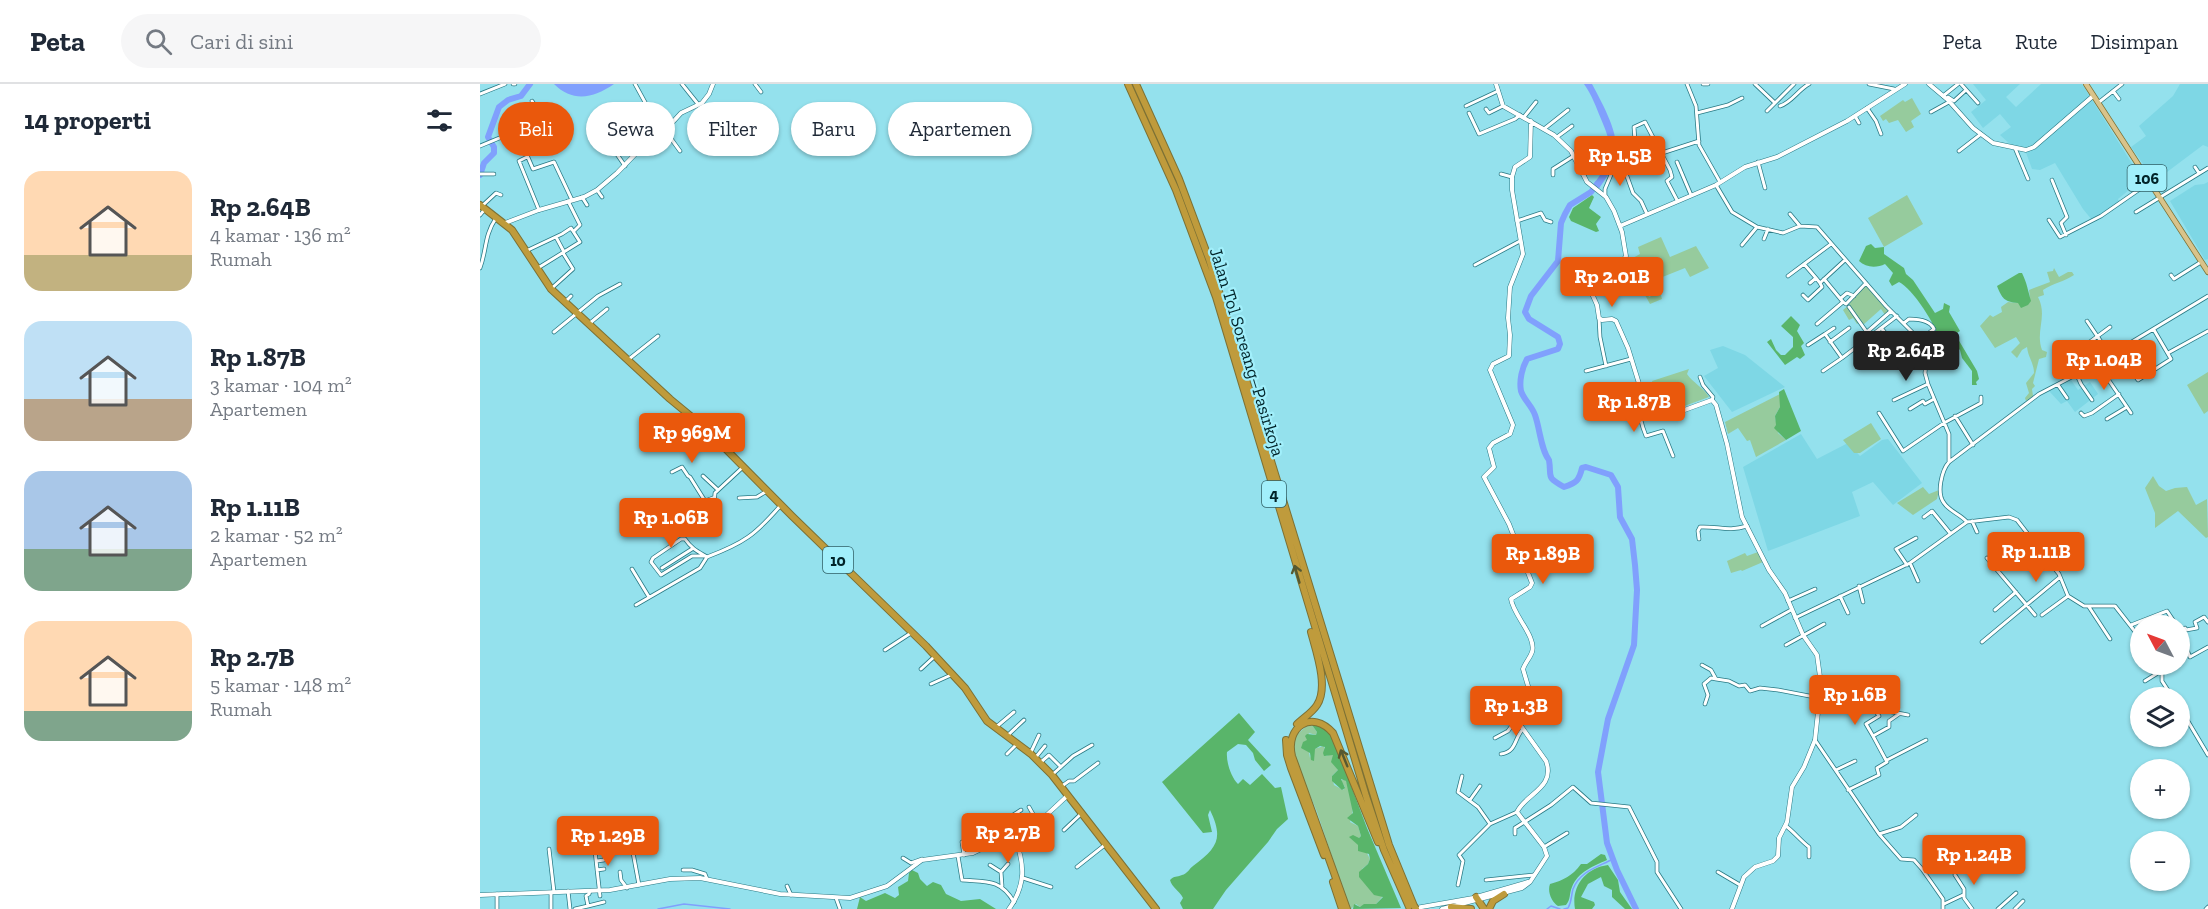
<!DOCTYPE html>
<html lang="id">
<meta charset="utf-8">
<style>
body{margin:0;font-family:"Zilla Slab",serif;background:#f6f6f7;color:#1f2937;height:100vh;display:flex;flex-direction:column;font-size:22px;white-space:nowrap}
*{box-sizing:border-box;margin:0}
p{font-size:20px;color:#747a83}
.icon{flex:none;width:33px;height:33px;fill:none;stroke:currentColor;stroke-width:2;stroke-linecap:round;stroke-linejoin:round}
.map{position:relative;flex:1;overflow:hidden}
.details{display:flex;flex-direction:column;background:#fff;width:480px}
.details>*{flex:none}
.banner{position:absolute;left:18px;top:18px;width:570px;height:54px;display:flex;gap:12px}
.needle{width:39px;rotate:311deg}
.controls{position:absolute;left:1650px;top:531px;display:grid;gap:12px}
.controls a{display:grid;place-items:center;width:60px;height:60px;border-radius:50%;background:#fff;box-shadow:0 2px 4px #0004;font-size:30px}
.price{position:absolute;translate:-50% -51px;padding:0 14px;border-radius:6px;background:#ea580c;color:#fff;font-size:20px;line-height:39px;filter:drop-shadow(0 2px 3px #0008)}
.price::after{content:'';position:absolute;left:50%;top:36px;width:18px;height:14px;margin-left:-9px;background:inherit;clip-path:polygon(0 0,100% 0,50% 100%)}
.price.current{background:#222;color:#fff}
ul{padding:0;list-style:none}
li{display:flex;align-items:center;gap:18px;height:150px;padding:0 24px}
li span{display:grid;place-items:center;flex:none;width:168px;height:120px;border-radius:18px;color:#555}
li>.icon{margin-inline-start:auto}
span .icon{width:72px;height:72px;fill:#fffc;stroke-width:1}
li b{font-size:26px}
h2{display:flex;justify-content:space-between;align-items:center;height:72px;padding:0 24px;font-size:26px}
.pill{padding:0 21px;border-radius:27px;background:#fff;box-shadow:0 2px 4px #0004;font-size:21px;line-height:54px}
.pill.current{background:#ea580c;color:#fff}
header{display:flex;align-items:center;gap:36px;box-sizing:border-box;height:84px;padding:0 30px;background:#fff;border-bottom:2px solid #e0e1e3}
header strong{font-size:28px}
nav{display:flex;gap:33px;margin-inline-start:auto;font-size:21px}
.search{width:420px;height:54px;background:#f6f6f7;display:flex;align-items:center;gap:15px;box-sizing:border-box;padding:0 21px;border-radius:33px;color:#747a83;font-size:22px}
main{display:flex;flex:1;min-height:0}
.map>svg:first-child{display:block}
</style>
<header>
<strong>Peta</strong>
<div class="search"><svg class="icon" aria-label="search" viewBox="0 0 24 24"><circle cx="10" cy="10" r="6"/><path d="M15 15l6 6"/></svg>Cari di sini</div>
<nav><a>Peta</a><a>Rute</a><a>Disimpan</a></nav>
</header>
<main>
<section class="details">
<h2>14 properti<svg class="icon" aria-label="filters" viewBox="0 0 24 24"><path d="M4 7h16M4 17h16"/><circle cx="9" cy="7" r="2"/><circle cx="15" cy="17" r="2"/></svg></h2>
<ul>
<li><span style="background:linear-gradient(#ffd9b3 70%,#c2b280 0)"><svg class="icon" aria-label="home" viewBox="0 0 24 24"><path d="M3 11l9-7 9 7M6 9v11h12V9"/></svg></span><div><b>Rp 2.64B</b><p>4 kamar · 136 m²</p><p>Rumah</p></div></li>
<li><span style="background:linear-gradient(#bfe0f5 65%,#b9a48a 0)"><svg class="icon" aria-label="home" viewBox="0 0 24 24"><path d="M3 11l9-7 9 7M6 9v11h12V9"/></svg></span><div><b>Rp 1.87B</b><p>3 kamar · 104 m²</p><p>Apartemen</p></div></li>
<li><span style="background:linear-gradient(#a9c7e8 65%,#7fa58c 0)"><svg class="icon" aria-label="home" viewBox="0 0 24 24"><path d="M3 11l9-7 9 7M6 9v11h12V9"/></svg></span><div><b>Rp 1.11B</b><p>2 kamar · 52 m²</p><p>Apartemen</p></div></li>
<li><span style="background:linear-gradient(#ffd9b3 75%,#7fa58c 0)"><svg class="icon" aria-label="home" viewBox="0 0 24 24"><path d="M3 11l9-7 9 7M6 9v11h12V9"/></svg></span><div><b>Rp 2.7B</b><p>5 kamar · 148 m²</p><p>Rumah</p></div></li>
</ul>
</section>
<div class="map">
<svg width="1728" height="825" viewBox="0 0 1728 825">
<rect width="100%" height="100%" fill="#94e1ed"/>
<path fill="#7ed7e5" d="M1493,0H1540L1526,13L1536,23L1561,0H1602L1663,97L1655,101L1638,115L1639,118L1626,128L1612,136L1603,125L1575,79L1560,86L1552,85L1544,63L1531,61L1520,51L1531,43L1520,30L1503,44L1491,28L1506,16Z
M1700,0H1728V63L1723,61L1675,97L1651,63L1666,52L1659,42L1693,12Z
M1728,98V175L1725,176L1690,117L1715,101L1724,100Z
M1243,262L1265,271L1305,303L1252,328L1224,292L1238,284L1230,266Z
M1591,296L1598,306L1610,298L1618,310L1595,328L1587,317L1581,320L1569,307Z
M1321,350L1337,375L1368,359L1380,372L1402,356L1408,355L1442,399L1413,421L1393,398L1372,408L1380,432L1288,467L1263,383Z"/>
<path fill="#96cb9d" d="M1432,14L1441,30L1431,37L1434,43L1426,48L1418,36L1409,39L1406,35L1403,37L1400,32L1423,16L1425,18Z
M1427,111L1443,140L1404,163L1388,134Z
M1181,153L1190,173L1216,162L1229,184L1210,193L1205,184L1165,200L1163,202L1169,213L1180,208L1182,215L1170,220L1160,202L1151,175L1160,170L1158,163Z
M1574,184L1579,193L1588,188H1592L1594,191C1584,198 1573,199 1563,206L1564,211L1558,213C1568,232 1555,247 1562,266L1567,268L1566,273L1559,275L1553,299L1555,302L1552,305L1553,312L1546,317L1545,314L1549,309L1546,299L1554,289C1554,279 1548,273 1547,263L1542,266L1537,274L1531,268L1540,259L1536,253L1515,264L1500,242L1510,231L1513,233L1522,228L1521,223L1528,218L1538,219L1550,214L1549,206L1570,198L1567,188L1573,187Z
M1385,200L1409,228L1405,231L1401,225L1383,241L1381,237L1377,240L1373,234L1369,236L1363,226L1370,220L1368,217Z
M1209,285L1207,290C1213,299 1223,303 1229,313L1188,328L1179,306L1174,304L1172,297Z
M1728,288V327L1724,330L1707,301Z
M1300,310V323L1295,332L1298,349L1306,356L1276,373L1270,356L1267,357L1258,344L1248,350L1245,338Z
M1391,339L1401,355L1380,369H1374L1363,356Z
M1673,392L1679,402L1686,407L1695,404L1707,403L1716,421L1727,415L1728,453L1726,454L1698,427L1675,444V429L1665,404Z
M1443,403L1449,410L1459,406L1457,415L1433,431L1417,419Z
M1278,468L1283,478L1262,487L1261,486L1251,489L1247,477L1265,469L1267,472Z
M828,641H832L837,648L836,651L829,649L827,656L830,674L834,665L844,662L846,672L851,670L853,671L858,686L852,692L854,701L863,706L865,703L861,697L864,695L866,697C871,710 876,724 870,738L878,742L881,752L879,754L890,775L888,780L882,785L903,812L896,820L880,823L876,820L871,825C858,793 848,760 837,728C827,701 812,682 814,653Z"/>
<path fill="#59b56a" d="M1112,111L1114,113L1109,124L1121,133L1116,140L1119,147L1116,148L1091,137L1089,133L1093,124Z
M1391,160L1395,164L1404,163V170L1424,184L1426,190L1433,196L1455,229L1463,225L1464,219L1470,222L1469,228L1480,247L1475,250L1497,287L1499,295L1496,298L1497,301H1492V287L1482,274L1480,266L1469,256L1459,257C1458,243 1432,204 1419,198L1412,202L1409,197L1413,189L1405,180C1397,184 1386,184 1379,177L1386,162Z
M1539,189H1542C1547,199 1548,207 1551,217L1548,221L1541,224L1538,219C1524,218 1522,214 1517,202Z
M1311,232L1320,241L1317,247L1324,259L1321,262L1325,271L1320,275L1317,273L1305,281L1287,258L1291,255L1296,266L1301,271H1305L1313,263V253L1301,242Z
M1304,305L1321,347L1306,356L1294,344L1296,341L1295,332L1300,323L1299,308Z
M759,629L775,648L768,656L791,681L784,687L775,676L773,669L766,661L758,660L747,668C746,678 751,693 758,700L763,695L770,701L782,690L795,704L801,703L808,735L797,745L788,758L746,806L733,825H703L700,819L703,814C699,806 692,804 690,796C695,791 696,794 702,791C707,790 710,784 713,782C737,764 744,755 730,726L728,731L732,748L723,749L682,698Z
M832,641L844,643L852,651L887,744L921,824L873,825L874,820L880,823L884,820H896L903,813L894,811L879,793V788L888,780L890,775L889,770L878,767V761L869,753L873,751L879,754L881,752L878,742L867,734L873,729L866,697L861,695L865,704L862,706L852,697V692L858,686L851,678L853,671L844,672L843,669L845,663L840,662L835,665L834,677L831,676L830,669L821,664L823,658L827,656L825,652L827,650L836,651L837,648Z
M1121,770L1125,771L1127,776C1113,782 1098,788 1092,803C1089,810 1091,815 1086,821L1078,822C1072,818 1067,808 1070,800C1084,796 1092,792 1101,780H1107Z
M1128,781L1138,796L1140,808L1152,825H1145L1132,813V806L1124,802L1121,793L1108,800L1101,813L1114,818L1115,821L1112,825H1095C1091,803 1105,784 1128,781Z
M432,786L438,789L440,795L447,802L453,798L461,801L466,810L481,817L500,815L516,825H377L380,813L386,817L405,809L415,814L419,811L418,803L428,797L429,789Z"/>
<path fill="#80a0fd" d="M74,0H134C114,14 93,19 74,0Z
M1104,0H1112C1122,19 1140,50 1136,72C1134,85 1125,95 1118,106L1113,101C1133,74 1134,65 1121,35C1116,23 1112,11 1104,0Z"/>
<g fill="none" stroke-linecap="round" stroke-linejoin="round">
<path stroke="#80a0fd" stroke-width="1.5" d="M178,825L204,820L250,825
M1067,825L1071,822L1080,825
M1084,825L1088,824C1092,817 1091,812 1093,805C1100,787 1118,783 1133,775"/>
<path stroke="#80a0fd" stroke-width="6" d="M0,91L4,79L14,69V63L8,53L19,23L28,16L41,12L50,0
M1117,100L1111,108L1090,121L1085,130L1081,139L1078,177L1051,212L1045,228L1049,235L1078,253L1080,260L1078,265L1047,275C1042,284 1039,297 1041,307C1044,316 1052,322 1055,331C1060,345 1061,366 1069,376C1072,394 1065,392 1084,403C1096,399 1099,397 1102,384L1106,383L1131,391L1138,403L1140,433L1152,455L1155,481L1157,506L1154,561L1128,635L1118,688L1127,759L1137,786L1156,825"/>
<g stroke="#287984" stroke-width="4.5">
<path id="street" d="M33,0H35
M155,0L166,20L162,26L178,49
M202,0L218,20
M275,0L281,8
M1207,0L1216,22L1219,61L1240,98
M1223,0H1228
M1275,0L1295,19L1314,0
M1389,0L1414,5
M1481,0L1498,19
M1633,7L1639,15
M0,10L25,0
M1463,12L1478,0
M1468,13L1474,17L1486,6
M52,17L54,20L55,30L65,52L43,62L53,85L74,78L92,116
M1618,19L1642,0
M986,22L1018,7
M1300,22C1311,19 1318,6 1329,0
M148,24L172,53
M1387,24L1396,37L1401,50
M1006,25L1009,29L1023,22
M1287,27L1295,19
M1451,28L1469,18
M989,29L999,50L1035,35L1040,31
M1217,29L1248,21L1262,14
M1375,32L1379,39
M1044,33L1056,18
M126,45L137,63L134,66L145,82
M184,45L200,67
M1064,45L1088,26
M1077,53L1092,42
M0,62L34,48L40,42
M1535,64L1548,95
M1479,67L1501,50
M1182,69L1219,57
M47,73L39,77L59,126
M1140,73L1153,109L1161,117L1167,130
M1197,78L1211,111
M1278,78L1285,104
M1715,83L1719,89
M0,90H14
M1021,90L1032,93
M1104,90L1114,86L1112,78
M1073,91V85L1092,73L1103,70L1111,66
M1572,96L1587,133L1581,139L1586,151
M1236,101L1252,128L1277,143L1303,149L1320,142L1337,143L1406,222L1442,258L1447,268L1445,289L1448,300L1469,350V378
M117,106L122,113
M1125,111V105L1141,67L1155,57L1154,43L1165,38L1190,86L1192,93L1187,97L1197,116
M102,113L107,121
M88,117L100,141L94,147
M2,122L16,109L21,111
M1656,128L1728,84
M1310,130L1320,142
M0,131L5,125
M1569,136L1580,153L1621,132L1670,98
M1037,137L1061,129L1065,136L1071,138
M76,153L84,168
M1284,155L1288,145
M1262,161L1277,143
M46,167L82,150L91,144L100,158L58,184
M1324,180L1336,194
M995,181L1040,157
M0,184C7,165 4,152 16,134
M1691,191L1694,195L1721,178
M1308,192L1351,160
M1330,199L1336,194L1340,199L1365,176
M72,204L93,185L83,169
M1323,211L1328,216L1342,203L1340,199
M1361,214L1367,209L1374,212
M86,217L91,212
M1363,218L1366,220L1386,199
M1369,223L1391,254
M1119,234L1120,253L1126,282
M1607,237L1630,271
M110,239L127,225
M1424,239L1429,235C1438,235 1450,236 1454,245L1440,256
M1337,240L1363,218L1344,195
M1402,245L1410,255
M74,248L118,212L140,200
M1387,248L1411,227
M1345,250L1354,244
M1350,258L1369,244
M1328,261L1345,250L1362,274L1417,232
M1637,266L1658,296L1691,275L1674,246
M1688,269L1728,247
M149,275L178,252
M1590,276L1601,300L1612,316
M1617,279L1647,323L1627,335
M1609,285L1599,266L1630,243
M1106,287L1151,275
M1343,287L1362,274
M1220,293L1223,301L1233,313L1232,316
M1578,301L1587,314
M1161,306C1156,321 1160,337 1166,352L1183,347L1193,372
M1414,316L1448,300
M1142,320L1158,315
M1647,323L1651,329
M1430,325L1443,317L1445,320L1454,315
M1399,329L1423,367L1464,339L1501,319V313
M1601,329L1604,332L1612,329L1639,310
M1475,332L1493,361
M192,388L202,383L208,392L210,393L225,417L233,414
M223,392L237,405
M259,414L277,413L287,407
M1444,433L1452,427L1470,449
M1492,437L1497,448
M238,439L234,421L235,409L263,383
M1219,455L1218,447L1220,443C1238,442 1248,448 1267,442
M225,472H212L181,491L171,478L173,474L201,455H205C212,465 217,467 227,473C264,459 275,451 301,421
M1507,474L1555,531
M1528,478L1555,458
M1430,479L1438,497
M1427,481L1416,465L1436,454
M182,484L212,465
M152,485L169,513
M1575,485L1592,476
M1379,502L1383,518
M1360,512L1368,529
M1308,517L1335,505
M156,521L220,484L227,473
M1609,523L1630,555
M1515,526L1536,508
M1562,531L1588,512
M1315,534L1430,479L1487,438
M1651,541L1687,527L1697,542
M1282,542L1311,526
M1700,547L1705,544L1706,546L1717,544L1715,538L1724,533L1728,538
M1660,554L1635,522H1604L1588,512L1579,490L1537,436L1529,433L1487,438C1480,430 1469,427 1464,419C1456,409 1462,386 1469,378L1559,310L1607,285L1728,212
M1502,558L1580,493
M1306,561L1344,540
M405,566L431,549
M1707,566L1710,573L1728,563
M1678,580L1682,586V597L1693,614
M1222,581L1231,586L1236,595L1249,597L1259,602L1265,601L1270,607L1280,604L1298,606L1428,631
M441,585L454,573
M1665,597L1681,587
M451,600L471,591
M1050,615L1071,606
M1225,620L1228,611L1224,600L1231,594L1236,595
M1700,624L1728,671
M515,644L534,628
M527,652L544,636
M1393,652L1386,640L1399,632L1395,626
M1015,654L1028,647L1036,636
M1335,656L1399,750L1421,775L1434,776L1442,785L1463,815V825
M551,668L559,651
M527,670L536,661
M1021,670C1037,668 1034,654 1043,645
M556,673L565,662
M1407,676L1446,656
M561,678L569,671L581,683
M1356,686L1375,677
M573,690L593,672L612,661
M982,692L978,708L998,723L1010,740
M582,702L589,697H594L618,679
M1368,706L1399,691L1397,684L1407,678L1393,652L1409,643V637L1419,630
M990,716L1000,702
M549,723L558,739
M535,737L545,748
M1306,742C1315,749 1320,756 1329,763V773
M496,745L503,765
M584,746L602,729
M142,747L155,745
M149,747L159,801
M498,750L511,745
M1035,750V744L1071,721L1093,703L1111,719L1149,723L1177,778V788L1201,825
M1399,750L1421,743L1436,731
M523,757L519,740L541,726
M114,758L120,812
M482,758L484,771
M1064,763L1087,749
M69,765L74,808
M478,772L482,796C505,798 520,794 534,818
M423,774L431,779L442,775
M117,777L124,776L126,772
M510,781L521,788L522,802
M597,783L626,760
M117,786L124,785
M203,786H212L225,790L227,795
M140,788L141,796L147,804
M521,788L528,780
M1238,788L1260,801
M1475,791L1484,805V814L1492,825
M543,794L571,803
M1006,796L1054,791
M978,801L983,777L979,771L1010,740L1037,728
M307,802L311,811
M88,807L90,825
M71,809V825
M356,814L360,825
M1464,820L1483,811
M108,822L124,818
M17,825V810
M95,825L108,822L106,812L109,810L110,807
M1518,825L1536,809
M1535,825L1543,817
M1726,825L1728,823"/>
</g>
<g stroke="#287984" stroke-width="5">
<path id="secondary" d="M1016,0L1023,22L1074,51L1091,67L1107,98L1126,113L1134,127L1142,148L1146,172L1143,177L1107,195L1108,201L1117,221L1119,234L1122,236L1132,235L1136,237L1148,264L1161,306H1176L1188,332L1232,316L1236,321L1247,360L1262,433L1289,486L1305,509L1323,551L1337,571L1341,600L1335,656L1324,683L1312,703L1307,738L1299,754L1298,772L1293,777L1275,783L1264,793L1252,825
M1449,0L1468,16L1493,44L1513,59L1546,66L1554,63L1613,12
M25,139L59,126L104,113L117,106L137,89L166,59L190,41L201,29L222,19L229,10L233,0
M1140,142L1236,101L1265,83L1297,73L1367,37L1425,0
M0,811L130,806L190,795L220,794L300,810L370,814L407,802L442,776L493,769L514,759L535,754L558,739L587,712
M936,824L993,814L1048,798
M529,825C546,801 545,781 535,754
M962,825L1042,804L1050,798L1067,772L1064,763L1037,728C1045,710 1076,704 1066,677L1036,635L1051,612L1043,585C1045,579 1050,574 1052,568C1057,553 1033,531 1031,515L1050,503L1052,499L1029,440L1004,393L1014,383L1009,364L1013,359L1030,350L1033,341L1010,286L1013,280L1029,272L1030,251L1028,234L1030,203L1043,170L1032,106V93L1035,83L1050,73L1051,37"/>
</g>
<g stroke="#7c7135" stroke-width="6">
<path id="primary" d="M1606,0L1728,188"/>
</g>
<g stroke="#7c7135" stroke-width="8">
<path id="highway" d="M648,0L696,106L736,213L886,712L904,766L930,825
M656,0L699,95L729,175L909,761L934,822
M0,121L32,146L71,205L190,315L224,343L312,432L446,562L485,604L507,637L551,670L572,691L676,825
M817,640C823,634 832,629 837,621C849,603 836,567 831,548
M806,656L807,671L811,684L844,771
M853,798L862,825
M996,813L1004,825
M971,823L991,825
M867,825L812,672C805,643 832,625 853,649L898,758
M1009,825L1013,817L1024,810"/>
</g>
<use href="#street" stroke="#fff" stroke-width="3"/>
<use href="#secondary" stroke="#fff" stroke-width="4"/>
<use href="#primary" stroke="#d9c38a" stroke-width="4.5"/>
<use href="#highway" stroke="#bf9b3c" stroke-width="6"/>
<g stroke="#7c7135" stroke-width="8" stroke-linecap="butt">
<path id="highway-bridge" d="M934,822L936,825"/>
</g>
<use href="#highway-bridge" stroke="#bf9b3c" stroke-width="6"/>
</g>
<defs><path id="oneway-shaft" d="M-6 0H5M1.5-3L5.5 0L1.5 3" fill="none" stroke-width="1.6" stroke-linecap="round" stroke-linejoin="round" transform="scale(1.5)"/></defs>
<g stroke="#565931">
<use href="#oneway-shaft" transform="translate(817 490) rotate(-106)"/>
<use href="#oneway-shaft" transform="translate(864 674) rotate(-112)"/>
</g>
<g text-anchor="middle" stroke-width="4.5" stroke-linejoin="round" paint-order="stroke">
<g fill="#a1effb" stroke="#316067" stroke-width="1.5">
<rect x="1647.5" y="81" width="39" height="26" rx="4.5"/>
<rect x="782" y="397" width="24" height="26" rx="4.5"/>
<rect x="343" y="463" width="30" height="26" rx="4.5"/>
</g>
<g font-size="16" font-weight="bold" fill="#012328">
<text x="1667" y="100">106</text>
<text x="794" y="416">4</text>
<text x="358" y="482">10</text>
</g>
<g font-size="18" fill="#012328" stroke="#a1effb">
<text transform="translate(767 268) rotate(73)" y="6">Jalan Tol Soreang–Pasirkoja</text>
</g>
</g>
</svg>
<div class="controls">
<a><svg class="needle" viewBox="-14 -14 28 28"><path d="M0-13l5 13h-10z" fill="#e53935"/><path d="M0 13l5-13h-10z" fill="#747a83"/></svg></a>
<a><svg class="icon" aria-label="layers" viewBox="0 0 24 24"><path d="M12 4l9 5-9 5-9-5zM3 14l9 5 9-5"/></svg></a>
<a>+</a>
<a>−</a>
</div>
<b class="price" style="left:1140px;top:103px">Rp 1.5B</b>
<b class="price" style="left:1132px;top:224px">Rp 2.01B</b>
<b class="price current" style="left:1426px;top:298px">Rp 2.64B</b>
<b class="price" style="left:1624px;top:307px">Rp 1.04B</b>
<b class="price" style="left:1154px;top:349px">Rp 1.87B</b>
<b class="price" style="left:212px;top:380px">Rp 969M</b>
<b class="price" style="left:191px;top:465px">Rp 1.06B</b>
<b class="price" style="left:1556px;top:499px">Rp 1.11B</b>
<b class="price" style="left:1063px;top:501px">Rp 1.89B</b>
<b class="price" style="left:1375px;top:642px">Rp 1.6B</b>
<b class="price" style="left:1036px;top:653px">Rp 1.3B</b>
<b class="price" style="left:528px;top:780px">Rp 2.7B</b>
<b class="price" style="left:128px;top:783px">Rp 1.29B</b>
<b class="price" style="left:1494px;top:802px">Rp 1.24B</b>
<div class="banner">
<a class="pill current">Beli</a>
<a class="pill">Sewa</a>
<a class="pill">Filter</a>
<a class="pill">Baru</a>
<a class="pill">Apartemen</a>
</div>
</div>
</main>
